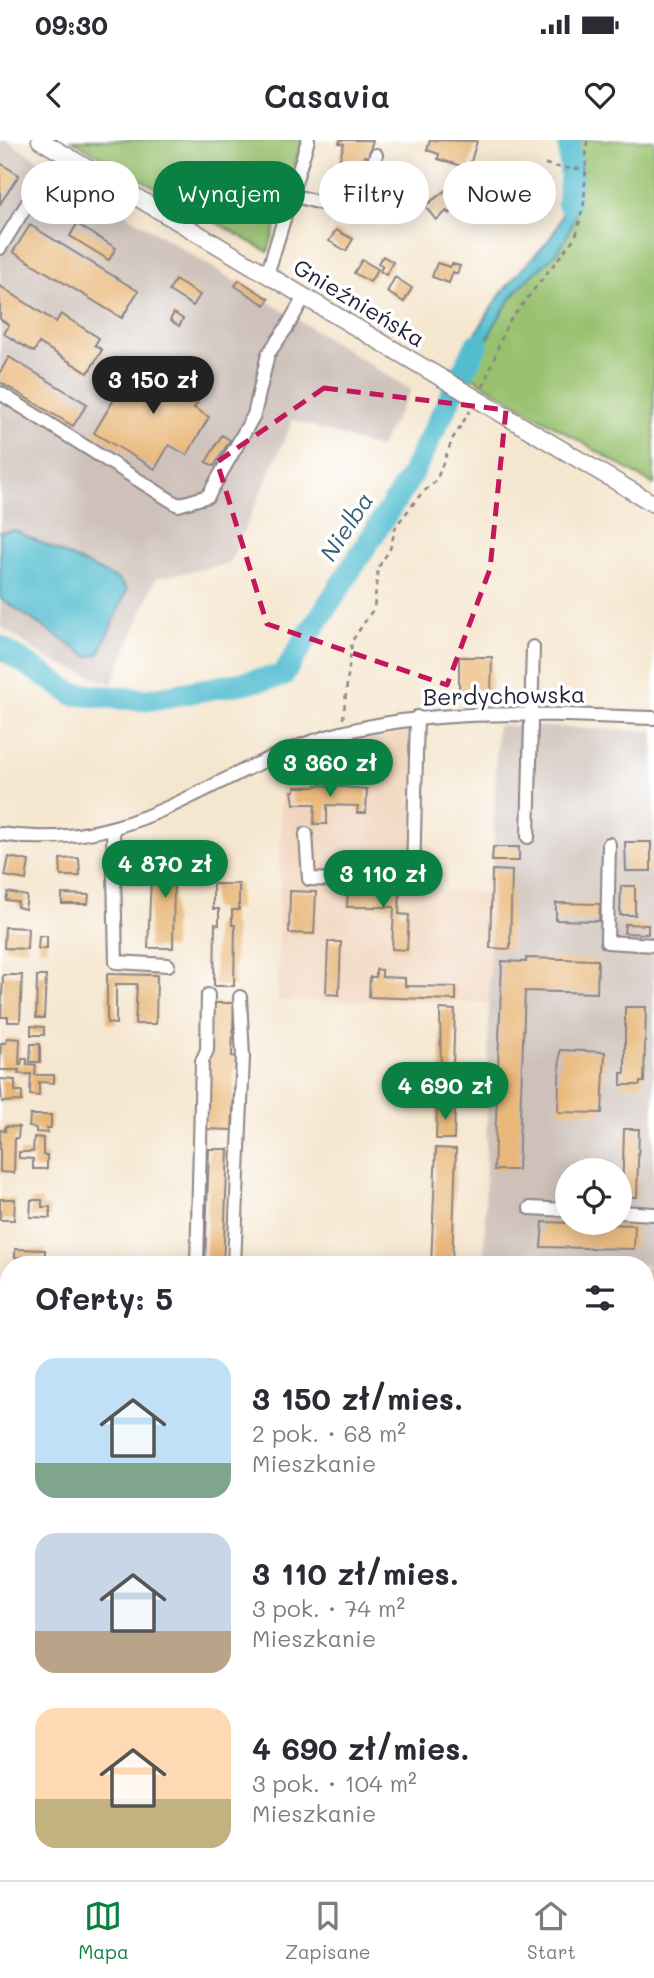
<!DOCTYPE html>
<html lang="pl">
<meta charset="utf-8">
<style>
body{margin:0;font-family:Mali,sans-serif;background:#f7f7f7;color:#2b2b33;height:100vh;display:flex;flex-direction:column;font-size:26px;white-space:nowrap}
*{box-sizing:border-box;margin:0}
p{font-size:23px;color:#7c7c81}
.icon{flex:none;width:38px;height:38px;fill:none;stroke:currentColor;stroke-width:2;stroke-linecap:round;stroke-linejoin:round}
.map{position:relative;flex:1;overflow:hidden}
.side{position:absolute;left:0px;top:1116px;width:654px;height:625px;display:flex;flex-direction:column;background:#fff;border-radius:28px 28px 0 0;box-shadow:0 4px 18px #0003}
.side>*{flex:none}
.hud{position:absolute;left:21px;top:21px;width:612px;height:63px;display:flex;gap:14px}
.tools{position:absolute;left:555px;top:1018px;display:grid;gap:14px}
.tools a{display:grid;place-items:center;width:77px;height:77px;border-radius:50%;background:#fff;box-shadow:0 4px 18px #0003;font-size:35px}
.price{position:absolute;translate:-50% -60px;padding:0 16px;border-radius:24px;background:#0b8043;color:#fff;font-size:23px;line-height:46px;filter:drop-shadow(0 2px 4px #0008)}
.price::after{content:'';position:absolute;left:50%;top:42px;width:21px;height:16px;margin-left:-10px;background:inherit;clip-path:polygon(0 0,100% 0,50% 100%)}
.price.on{background:#222;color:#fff}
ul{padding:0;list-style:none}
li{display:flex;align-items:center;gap:21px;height:175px;padding:0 35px}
li span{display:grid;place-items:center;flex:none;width:196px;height:140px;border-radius:21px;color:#555}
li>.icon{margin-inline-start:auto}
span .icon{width:84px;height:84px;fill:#fffc;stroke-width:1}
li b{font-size:30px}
h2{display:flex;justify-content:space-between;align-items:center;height:84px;padding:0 35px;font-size:30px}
.pill{padding:0 24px;border-radius:32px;background:#fff;box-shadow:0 4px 18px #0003;font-size:24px;line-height:63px}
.pill.on{background:#0b8043;color:#fff}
.status{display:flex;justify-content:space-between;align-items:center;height:49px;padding:0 35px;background:#fff;direction:ltr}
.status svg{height:19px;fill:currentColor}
header{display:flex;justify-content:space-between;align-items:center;height:91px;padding:0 35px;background:#fff;font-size:32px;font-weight:600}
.tab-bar{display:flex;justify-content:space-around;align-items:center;height:98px;border-top:2px solid #e1e1e2;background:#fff;font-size:19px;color:#7c7c81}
.tab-bar a{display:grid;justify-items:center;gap:4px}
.tab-bar .on{color:#0b8043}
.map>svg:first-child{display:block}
</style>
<div class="status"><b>09:30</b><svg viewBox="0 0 49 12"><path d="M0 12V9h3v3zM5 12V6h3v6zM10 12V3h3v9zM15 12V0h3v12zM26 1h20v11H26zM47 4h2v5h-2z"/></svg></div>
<header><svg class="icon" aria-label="back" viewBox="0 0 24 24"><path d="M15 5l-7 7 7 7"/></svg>Casavia<svg class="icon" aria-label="heart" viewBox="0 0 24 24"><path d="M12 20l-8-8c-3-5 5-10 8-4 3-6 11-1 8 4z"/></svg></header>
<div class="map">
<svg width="654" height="1740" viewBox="0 0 654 1740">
<rect width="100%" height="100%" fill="#fff"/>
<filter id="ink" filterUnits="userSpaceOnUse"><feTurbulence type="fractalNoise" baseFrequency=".0143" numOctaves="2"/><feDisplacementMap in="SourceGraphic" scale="14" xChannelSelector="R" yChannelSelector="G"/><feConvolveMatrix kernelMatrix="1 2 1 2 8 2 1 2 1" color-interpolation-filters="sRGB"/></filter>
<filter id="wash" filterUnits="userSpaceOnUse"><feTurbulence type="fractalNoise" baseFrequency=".00686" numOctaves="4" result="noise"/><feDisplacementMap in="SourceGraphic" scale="28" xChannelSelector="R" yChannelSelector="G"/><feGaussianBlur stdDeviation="1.57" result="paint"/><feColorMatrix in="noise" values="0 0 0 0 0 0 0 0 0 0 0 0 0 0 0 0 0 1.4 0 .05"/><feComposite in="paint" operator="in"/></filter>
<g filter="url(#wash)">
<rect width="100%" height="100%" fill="#f5e6cf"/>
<path fill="#f1d5bd" d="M426,587L419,748L491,753L489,863L278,860L281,627L319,612Z"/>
<path fill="#cec1ba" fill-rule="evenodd" d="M0,0H6L411,250L379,308L293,280L229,424L156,438L112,544L46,518L0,486Z
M497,585L654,591V1207L646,1219V1125H484L490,808ZM567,1031H620V1083H567Z"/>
<path fill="#98c16e" stroke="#5d7254" stroke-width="2" d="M72,0H302L268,112Z
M575,0H654V345L470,236L494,185L510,160L522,145L558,112L580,55L582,31Z"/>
<path fill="#53bdd0" stroke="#3a7086" stroke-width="2" d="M564,0H575L581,25H566Z
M582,31C579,59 575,91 556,113C546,125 531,134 521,146C498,172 485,205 470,236L456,228C473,200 488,169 509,144C545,100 567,98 566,32Z
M14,390L119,440L127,450L99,514L88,517L0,458V392Z"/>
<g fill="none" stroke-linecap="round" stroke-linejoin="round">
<path stroke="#53bdd0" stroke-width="23" d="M568,63L571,36L569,0
M0,507L73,554L146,560L282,536L411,336L477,204"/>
</g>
<g id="blocks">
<path fill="#e9b879" d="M340,0H373L368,17L364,16L361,25L366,27L360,47L355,46L351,62L325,54L333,23L338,25L344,4L339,3Z
M430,0L477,1L469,28L438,19L439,14L427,10Z
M0,23L19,35L0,64Z
M496,42L519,49L517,56L494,47Z
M475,48L482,50L470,81L464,78Z
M446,50L457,68L449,74L447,71L436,80L425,66Z
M77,84L116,108L109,120L70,96Z
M30,85L138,151L122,178L13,112Z
M336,90L353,99L346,111L329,101Z
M383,116L393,122L386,135L380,131L383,126L378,123Z
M362,120L378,129L370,142L354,133Z
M437,123L450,127L452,124L460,126L457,134L453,132L449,143L432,137Z
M395,137L412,148L404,162L387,152Z
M175,140L200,155L193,166L169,151Z
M239,140L269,159L265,165L235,146Z
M0,146L56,182L61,174L99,198L95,205L102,210L88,233L39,203L34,212L4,194L9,185L0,179Z
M174,173L183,179L179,186L170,180Z
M9,217L87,264L73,286L0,242V232Z
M147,221L203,254L194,268L209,277L187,315L169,305L155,329L94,293L126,239L134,243Z
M222,295L230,300L214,326L206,322Z
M459,517H492L491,555H459Z
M316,645L367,649L366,673H357L358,666L327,665V684H314L315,664H294L292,651H295V647H315Z
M625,702H651V731H626Z
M493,707H519V721H492Z
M161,714L189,715V736H174L173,808H148L151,735H161Z
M9,717L29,721L26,740L5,736Z
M79,718L80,736H61L60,719Z
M492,730L512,731L510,809L490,808Z
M213,744H239V770H232V785H235L234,846H214L215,784L219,785V769H213Z
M621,746H635V775H620Z
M348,748H400L399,774L409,775L407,810L392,809L394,767H347Z
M290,751L316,752L314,794L289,793Z
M8,752L27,756L25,769L17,767L18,762L6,760Z
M62,754L89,755L88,764H62Z
M556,763L600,764L599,781L556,780Z
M625,784L648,785V794L624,793Z
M5,787L28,788L27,809L4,808Z
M39,796H47V809H38Z
M328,802H341L339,855L326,854Z
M526,818L598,820L597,853L525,851L518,1030H494L502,821L526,822Z
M376,829L382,830V837L405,838V846L456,847V860L369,857L370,837H376Z
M107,834L157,835L156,884H135L137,844H116V884L107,883Z
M3,835H22L20,882H8V877H1Z
M37,836H46L44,878H36Z
M212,863H234L232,916L236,917L232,990L206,989V941Z
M625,867H646L644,942H640V945H621V933H625Z
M440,869L455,870L452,953H438V935H441Z
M31,886L44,887V895H31Z
M7,898L20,899L19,925H21L22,919H27V924L36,925L35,935H54V943L39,942V956L30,955L31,934H18L19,930H0L1,903H6Z
M31,904H40V922H30Z
M560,910L605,912L602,973L558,972Z
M0,939L15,940V951H22V961L2,962Z
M437,964L455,965L454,999H436Z
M30,975H51V988H47V993L36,992V988L29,987Z
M5,986L19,987L18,998H15L14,1033L0,1032V990L5,991Z
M624,989H639L637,1057H622Z
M34,997L43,998V1015H47V1029H33V1019L19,1018V1012H33Z
M436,1008L456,1009L452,1125H431Z
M209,1009H228L223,1125H205Z
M0,1059H15L14,1080H0Z
M31,1060H42V1067H50V1078L30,1077Z
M543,1082L635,1085L634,1109L541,1107Z
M15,1109L45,1110V1118L15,1117Z
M654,1493V1501L646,1502V1495Z
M3,1580H9V1610H6Z"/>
</g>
</g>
<g filter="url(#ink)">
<use href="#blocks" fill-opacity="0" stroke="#8c8485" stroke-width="2"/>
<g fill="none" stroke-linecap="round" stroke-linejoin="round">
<g stroke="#8c8485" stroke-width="16">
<path id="minor" d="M292,55L360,74L376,15
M0,108L32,56
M267,135L308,0
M0,253L178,365L208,356L254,275L268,214L287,187L304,157
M113,690L116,822L168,825
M0,694C141,716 217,624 341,593C445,566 549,575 654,578
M306,694L309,739L409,742L413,736L417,577
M528,697L533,507
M609,704L607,802L654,805
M530,1068L567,1070
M620,1072L654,1074
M197,1125L202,921L207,910L208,855
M234,1125L243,917L240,857
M646,1169H654
M0,1186H9
M646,1379L654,1378
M0,1529L9,1527
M646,1629L654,1627
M133,1740L144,1737"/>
</g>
<g stroke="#8c8485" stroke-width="19">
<path id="major" d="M40,0L654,364"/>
</g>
<path stroke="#8c8485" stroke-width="2.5" stroke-dasharray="5 5" stroke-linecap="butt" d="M545,24L563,28L586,29
M483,247L507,184L576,96L584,63L587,0
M343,579L352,501L374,468L378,428L390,409L396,386L421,354L436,341L453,298L470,271
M155,1735L164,1732
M79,1740L81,1732"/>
<use href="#minor" stroke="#fff" stroke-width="12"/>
<use href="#major" stroke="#fff" stroke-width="16"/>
<path stroke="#22223b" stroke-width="3.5" d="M646,1251L654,1239
M272,1740L278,1732"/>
</g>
</g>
<path fill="none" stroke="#c2185b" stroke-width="5" stroke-dasharray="14 9" stroke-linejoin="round" d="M324,248L506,270L490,429L447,545L267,484L217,322Z"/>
<g text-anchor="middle" stroke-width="7" stroke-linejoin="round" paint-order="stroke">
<g font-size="23" fill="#22223b" stroke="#fff">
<text transform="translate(359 163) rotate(31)" y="8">Gnieźnieńska</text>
<text transform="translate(504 556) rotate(-1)" y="8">Berdychowska</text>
</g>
<g font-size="24" font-style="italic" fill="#366077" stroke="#fff">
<text transform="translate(347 387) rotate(-57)" y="8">Nielba</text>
</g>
</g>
</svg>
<div class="tools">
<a><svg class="icon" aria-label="locate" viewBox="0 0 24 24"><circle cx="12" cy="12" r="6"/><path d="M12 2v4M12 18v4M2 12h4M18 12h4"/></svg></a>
</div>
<b class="price on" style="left:153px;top:276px">3 150 zł</b>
<b class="price" style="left:330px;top:659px">3 360 zł</b>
<b class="price" style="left:165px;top:760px">4 870 zł</b>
<b class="price" style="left:383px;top:770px">3 110 zł</b>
<b class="price" style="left:445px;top:982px">4 690 zł</b>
<div class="hud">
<a class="pill">Kupno</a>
<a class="pill on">Wynajem</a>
<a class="pill">Filtry</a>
<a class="pill">Nowe</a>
</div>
<section class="side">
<h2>Oferty: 5<svg class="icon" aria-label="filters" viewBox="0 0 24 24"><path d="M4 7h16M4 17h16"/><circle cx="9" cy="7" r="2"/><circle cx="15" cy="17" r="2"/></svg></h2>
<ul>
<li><span style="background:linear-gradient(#bfe0f5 75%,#7fa58c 0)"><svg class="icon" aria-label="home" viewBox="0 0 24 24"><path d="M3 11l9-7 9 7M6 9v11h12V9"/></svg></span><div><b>3 150 zł/mies.</b><p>2 pok. · 68 m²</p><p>Mieszkanie</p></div></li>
<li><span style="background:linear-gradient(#c9d6e8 70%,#b9a48a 0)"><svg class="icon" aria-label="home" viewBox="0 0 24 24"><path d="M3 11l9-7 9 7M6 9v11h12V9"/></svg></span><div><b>3 110 zł/mies.</b><p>3 pok. · 74 m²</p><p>Mieszkanie</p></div></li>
<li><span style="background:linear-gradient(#ffd9b3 65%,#c2b280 0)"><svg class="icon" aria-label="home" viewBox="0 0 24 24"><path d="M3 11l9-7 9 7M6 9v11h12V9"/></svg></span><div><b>4 690 zł/mies.</b><p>3 pok. · 104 m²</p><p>Mieszkanie</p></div></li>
</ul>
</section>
</div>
<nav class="tab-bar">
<a class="on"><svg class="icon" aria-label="map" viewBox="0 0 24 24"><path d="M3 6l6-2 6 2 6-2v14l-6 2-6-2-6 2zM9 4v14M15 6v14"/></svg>Mapa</a>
<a><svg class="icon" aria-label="saved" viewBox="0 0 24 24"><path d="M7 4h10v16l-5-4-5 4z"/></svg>Zapisane</a>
<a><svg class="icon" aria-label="home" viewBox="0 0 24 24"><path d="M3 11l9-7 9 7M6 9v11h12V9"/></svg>Start</a>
</nav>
